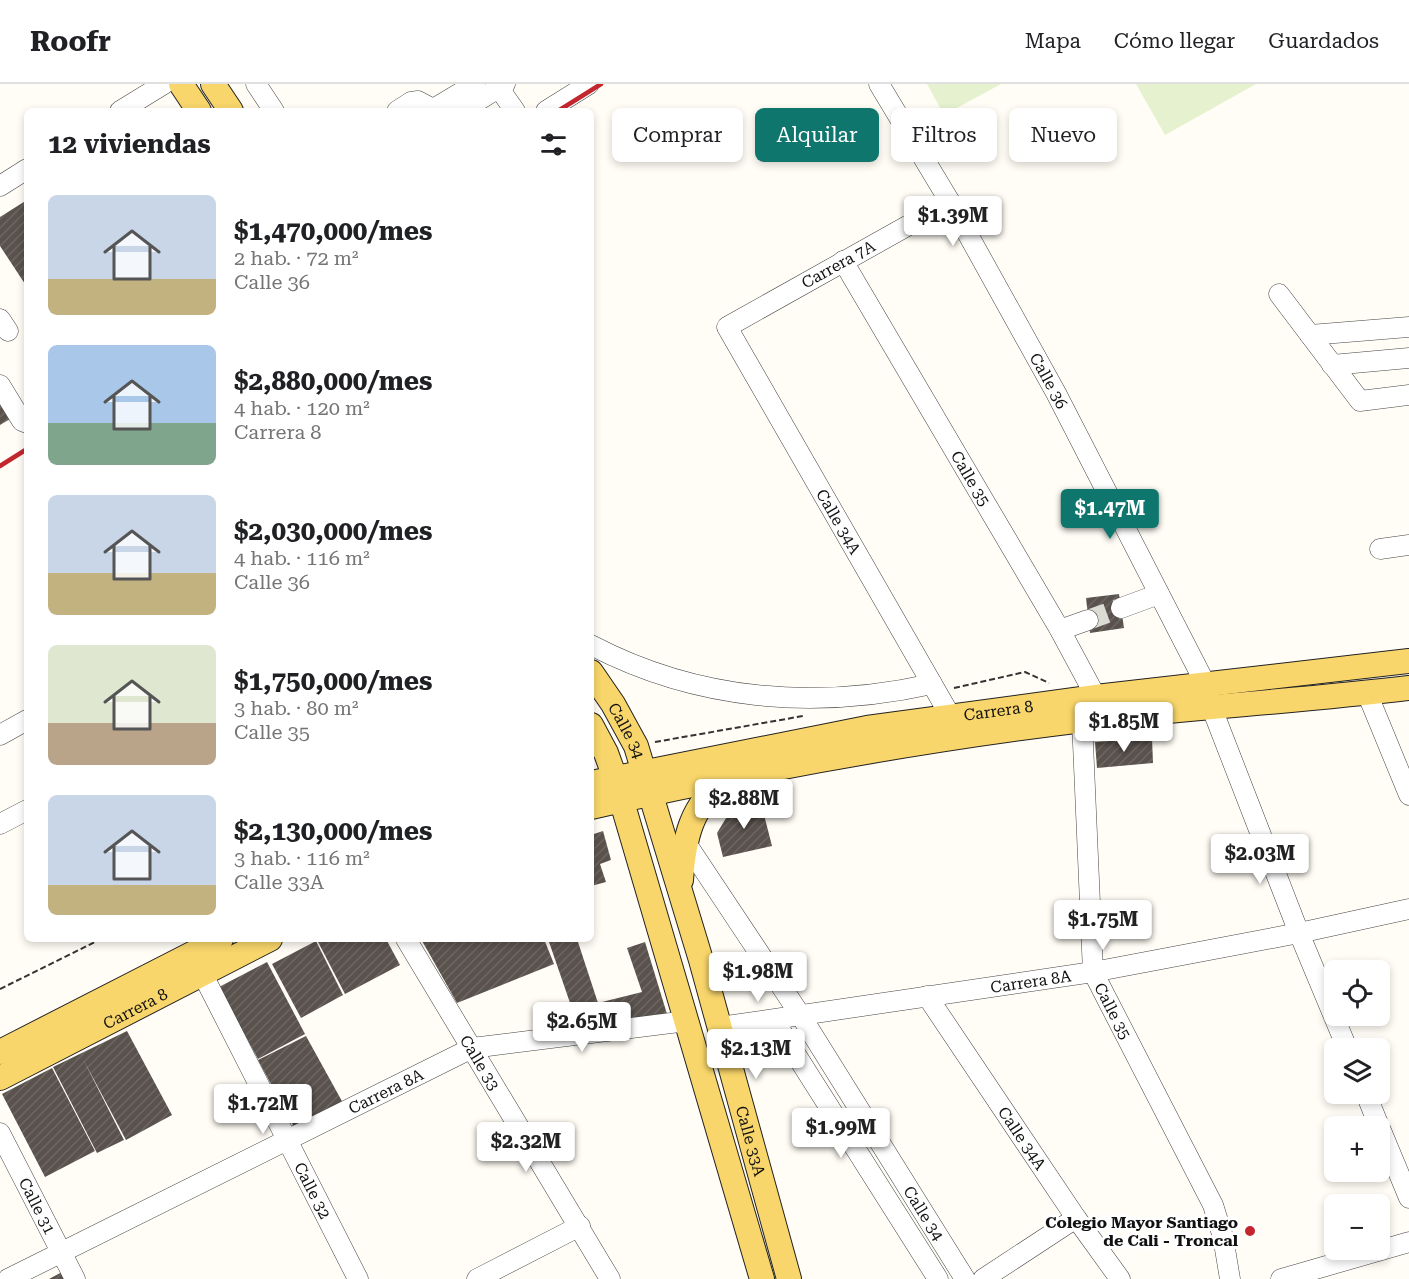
<!DOCTYPE html>
<html lang="es">
<meta charset="utf-8">
<style>
body{margin:0;font-family:"Roboto Serif",serif;background:#f2f2f2;color:#202124;height:100vh;display:flex;flex-direction:column;font-size:22px;white-space:nowrap}
*{box-sizing:border-box;margin:0}
p{font-size:20px;color:#757577}
.icon{flex:none;width:33px;height:33px;fill:none;stroke:currentColor;stroke-width:2;stroke-linecap:round;stroke-linejoin:round}
.map{position:relative;flex:1;overflow:hidden}
.side{position:absolute;left:24px;top:24px;width:570px;height:834px;display:flex;flex-direction:column;background:#fff;border-radius:9px;box-shadow:0 3px 9px #0003}
.side>*{flex:none}
.hud{position:absolute;left:612px;top:24px;width:570px;height:54px;display:flex;gap:12px}
.fabs{position:absolute;left:1324px;top:876px;display:grid;gap:12px}
.fabs a{display:grid;place-items:center;width:66px;height:66px;border-radius:9px;background:#fff;box-shadow:0 3px 9px #0003;font-size:30px}
.price{position:absolute;translate:-50% -51px;padding:0 14px;border-radius:6px;background:#fff;color:#222;font-size:20px;line-height:39px;filter:drop-shadow(0 2px 3px #0008)}
.price::after{content:'';position:absolute;left:50%;top:36px;width:18px;height:14px;margin-left:-9px;background:inherit;clip-path:polygon(0 0,100% 0,50% 100%)}
.price.on{background:#0f766e;color:#fff}
ul{padding:0;list-style:none}
li{display:flex;align-items:center;gap:18px;height:150px;padding:0 24px}
li span{display:grid;place-items:center;flex:none;width:168px;height:120px;border-radius:9px;color:#555}
li>.icon{margin-inline-start:auto}
span .icon{width:72px;height:72px;fill:#fffc;stroke-width:1}
li b{font-size:26px}
h2{display:flex;justify-content:space-between;align-items:center;height:72px;padding:0 24px;font-size:26px}
.tag{padding:0 21px;border-radius:9px;background:#fff;box-shadow:0 3px 9px #0003;font-size:21px;line-height:54px}
.tag.on{background:#0f766e;color:#fff}
header{display:flex;align-items:center;gap:36px;box-sizing:border-box;height:84px;padding:0 30px;background:#fff;border-bottom:2px solid #e0e0e0}
header strong{font-size:28px}
nav{display:flex;gap:33px;margin-inline-start:auto;font-size:21px}
.map>svg:first-child{display:block}
</style>
<header>
<strong>Roofr</strong>
<nav><a>Mapa</a><a>Cómo llegar</a><a>Guardados</a></nav>
</header>
<div class="map">
<svg width="1409" height="1195" viewBox="0 0 1409 1195">
<defs>
<pattern id="building-hatch" width="6" height="6" patternUnits="userSpaceOnUse" patternTransform="scale(1.5)"><rect width="6" height="6" fill="#5a524d"/><path d="M-1 1l2-2M0 6l6-6M5 7l2-2" fill="none" stroke="#6d6662"/></pattern>
</defs>
<rect width="100%" height="100%" fill="#fffdf5"/>
<path fill="#e6f2cf" d="M927,0H1001L944,31Z
M1136,0H1256L1165,51Z"/>
<path fill="url(#building-hatch)" d="M27,116V203L0,162V133Z
M0,321L10,335L0,341Z
M1119,510L1124,544L1090,549L1086,514Z
M1152,654L1153,679L1097,684L1095,658Z
M760,715L772,762L723,773L717,749L734,721Z
M603,747L611,776L600,780L606,798L591,802V751Z
M319,855H386L400,881L345,910L317,856Z
M421,855H544L554,880L457,919Z
M548,855H577L598,919L642,908L627,864L645,858L667,930L578,942Z
M316,857L343,911L301,934L272,880Z
M267,878L305,950L258,975L219,903Z
M127,947L172,1031L126,1056L83,975L124,1056L97,1069L53,983Z
M306,952L343,1019L295,1045L258,976Z
M52,984L95,1067L45,1093L2,1010Z
M62,1188L66,1195H49Z"/>
<g fill="none" stroke-linecap="round" stroke-linejoin="round">
<path stroke="#dbdad3" stroke-width="20" stroke-dasharray="20 10" stroke-linecap="butt" d="M1088,536L1121,524"/>
<g stroke="#444" stroke-width="21">
<g id="minor">
<path d="M256,0L274,27"/>
<path d="M496,0L515,27"/>
<path id="s1" d="M879,0L950,118L1056,309L1206,601"/>
<path d="M120,27L164,0"/>
<path d="M397,27L411,18L418,17L433,25"/>
<path d="M430,27L475,0"/>
<path d="M461,27L505,0"/>
<path d="M546,27L589,0"/>
<path d="M0,102L27,85"/>
<path id="s2" d="M950,118L727,243L951,633"/>
<path id="s3" d="M843,177L1060,546L1096,613"/>
<path d="M1279,210L1360,317L1409,311"/>
<path d="M0,235L8,247"/>
<path d="M1310,251L1409,243"/>
<path d="M1332,281L1409,274"/>
<path d="M0,301L22,337L27,339"/>
<path d="M1380,465L1409,461"/>
<path d="M1121,524L1159,510"/>
<path d="M1060,546L1088,536"/>
<path d="M591,561C698,617 816,626 932,600"/>
<path d="M1367,609L1409,711"/>
<path d="M1211,622L1299,849L1347,964"/>
<path id="s4" d="M1082,636L1093,888L1213,1121L1223,1153L1230,1195"/>
<path d="M0,651L27,636"/>
<path d="M0,740L27,726"/>
<path id="s5" d="M686,759L801,932L965,1195"/>
<path id="s6" d="M406,855L610,1195"/>
<path id="s7" d="M202,889L358,1195"/>
<path id="s8" d="M927,912L1076,1134L1120,1195"/>
<path d="M774,936L938,1195"/>
<path id="s9" d="M720,943L1093,888L1299,849L1409,825"/>
<path d="M1366,1010L1379,1042"/>
<path d="M1380,1044L1409,1114"/>
<path id="s10" d="M0,1049L75,1195"/>
<path id="s11" d="M8,1195L472,964L687,937"/>
<path d="M477,1195L580,1142"/>
<path d="M983,1195L1076,1134"/>
<path d="M1281,1195L1409,1158"/>
</g>
</g>
<g stroke="#222" stroke-width="26">
<g id="major">
<path d="M181,0L199,27"/>
<path d="M213,0L231,27"/>
<path id="s12" d="M591,588L613,620L636,662L701,876L789,1195"/>
<path d="M591,641L606,669L615,694L762,1195"/>
<path id="s13" d="M591,699L867,644L1096,613L1409,577"/>
<path d="M591,723C754,686 918,656 1083,636C1192,623 1301,617 1409,604"/>
<path d="M681,796C684,754 691,721 726,695"/>
<path d="M0,968L221,855"/>
<path id="s14" d="M0,994L270,855"/>
</g>
</g>
<path stroke="#333" stroke-width="2" stroke-dasharray="6 3" stroke-linecap="butt" d="M954,604L1025,588L1049,599
M655,658L803,632
M0,905L101,855"/>
<use href="#minor" stroke="#fff" stroke-width="20"/>
<use href="#major" stroke="#f9d66b" stroke-width="24"/>
<path stroke="#c4262e" stroke-width="4.5" d="M558,27L601,0
M0,382L27,365"/>
</g>
<circle fill="#c4262e" stroke="#fff" stroke-width="2" cx="1250" cy="1147" r="6"/>
<g text-anchor="middle" stroke-width="6" stroke-linejoin="round" paint-order="stroke">
<g font-size="16" fill="#111" stroke="#fff">
<text transform="translate(838 180) rotate(-29)" y="6">Carrera 7A</text>
<text dy="6" stroke="none"><textPath href="#s1" startOffset="342">Calle 36</textPath></text>
<text dy="6" stroke="none"><textPath href="#s3" startOffset="252">Calle 35</textPath></text>
<text dy="6" stroke="none"><textPath href="#s2" startOffset="480">Calle 34A</textPath></text>
<text dy="6" stroke="none"><textPath href="#s13" startOffset="414">Carrera 8</textPath></text>
<text dy="6" stroke="none"><textPath href="#s12" startOffset="69">Calle 34</textPath></text>
<text dy="6" stroke="none"><textPath href="#s9" startOffset="314">Carrera 8A</textPath></text>
<text dy="6" stroke="none"><textPath href="#s14" startOffset="152">Carrera 8</textPath></text>
<text dy="6" stroke="none"><textPath href="#s4" startOffset="296">Calle 35</textPath></text>
<text dy="6" stroke="none"><textPath href="#s6" startOffset="144">Calle 33</textPath></text>
<text dy="6" stroke="none"><textPath href="#s11" startOffset="422">Carrera 8A</textPath></text>
<text dy="6" stroke="none"><textPath href="#s8" startOffset="171">Calle 34A</textPath></text>
<text dy="6" stroke="none"><textPath href="#s12" startOffset="498">Calle 33A</textPath></text>
<text dy="6" stroke="none"><textPath href="#s7" startOffset="244">Calle 32</textPath></text>
<text dy="6" stroke="none"><textPath href="#s10" startOffset="82">Calle 31</textPath></text>
<text dy="6" stroke="none"><textPath href="#s5" startOffset="440">Calle 34</textPath></text>
</g>
<g font-size="16" font-weight="bold" fill="#111" stroke="#fff" text-anchor="end">
<text x="1238" y="1144">Colegio Mayor Santiago<tspan x="1238" dy="18">de Cali - Troncal</tspan></text>
</g>
</g>
</svg>
<div class="fabs">
<a><svg class="icon" aria-label="locate" viewBox="0 0 24 24"><circle cx="12" cy="12" r="6"/><path d="M12 2v4M12 18v4M2 12h4M18 12h4"/></svg></a>
<a><svg class="icon" aria-label="layers" viewBox="0 0 24 24"><path d="M12 4l9 5-9 5-9-5zM3 14l9 5 9-5"/></svg></a>
<a>+</a>
<a>−</a>
</div>
<b class="price" style="left:953px;top:163px">$1.39M</b>
<b class="price on" style="left:1110px;top:456px">$1.47M</b>
<b class="price" style="left:1124px;top:669px">$1.85M</b>
<b class="price" style="left:744px;top:746px">$2.88M</b>
<b class="price" style="left:1260px;top:801px">$2.03M</b>
<b class="price" style="left:1103px;top:867px">$1.75M</b>
<b class="price" style="left:758px;top:919px">$1.98M</b>
<b class="price" style="left:582px;top:969px">$2.65M</b>
<b class="price" style="left:756px;top:996px">$2.13M</b>
<b class="price" style="left:263px;top:1051px">$1.72M</b>
<b class="price" style="left:841px;top:1075px">$1.99M</b>
<b class="price" style="left:526px;top:1089px">$2.32M</b>
<div class="hud">
<a class="tag">Comprar</a>
<a class="tag on">Alquilar</a>
<a class="tag">Filtros</a>
<a class="tag">Nuevo</a>
</div>
<section class="side">
<h2>12 viviendas<svg class="icon" aria-label="filters" viewBox="0 0 24 24"><path d="M4 7h16M4 17h16"/><circle cx="9" cy="7" r="2"/><circle cx="15" cy="17" r="2"/></svg></h2>
<ul>
<li><span style="background:linear-gradient(#c9d6e8 70%,#c2b280 0)"><svg class="icon" aria-label="home" viewBox="0 0 24 24"><path d="M3 11l9-7 9 7M6 9v11h12V9"/></svg></span><div><b>$1,470,000/mes</b><p>2 hab. · 72 m²</p><p>Calle 36</p></div></li>
<li><span style="background:linear-gradient(#a9c7e8 65%,#7fa58c 0)"><svg class="icon" aria-label="home" viewBox="0 0 24 24"><path d="M3 11l9-7 9 7M6 9v11h12V9"/></svg></span><div><b>$2,880,000/mes</b><p>4 hab. · 120 m²</p><p>Carrera 8</p></div></li>
<li><span style="background:linear-gradient(#c9d6e8 65%,#c2b280 0)"><svg class="icon" aria-label="home" viewBox="0 0 24 24"><path d="M3 11l9-7 9 7M6 9v11h12V9"/></svg></span><div><b>$2,030,000/mes</b><p>4 hab. · 116 m²</p><p>Calle 36</p></div></li>
<li><span style="background:linear-gradient(#dfe7d0 65%,#b9a48a 0)"><svg class="icon" aria-label="home" viewBox="0 0 24 24"><path d="M3 11l9-7 9 7M6 9v11h12V9"/></svg></span><div><b>$1,750,000/mes</b><p>3 hab. · 80 m²</p><p>Calle 35</p></div></li>
<li><span style="background:linear-gradient(#c9d6e8 75%,#c2b280 0)"><svg class="icon" aria-label="home" viewBox="0 0 24 24"><path d="M3 11l9-7 9 7M6 9v11h12V9"/></svg></span><div><b>$2,130,000/mes</b><p>3 hab. · 116 m²</p><p>Calle 33A</p></div></li>
</ul>
</section>
</div>
